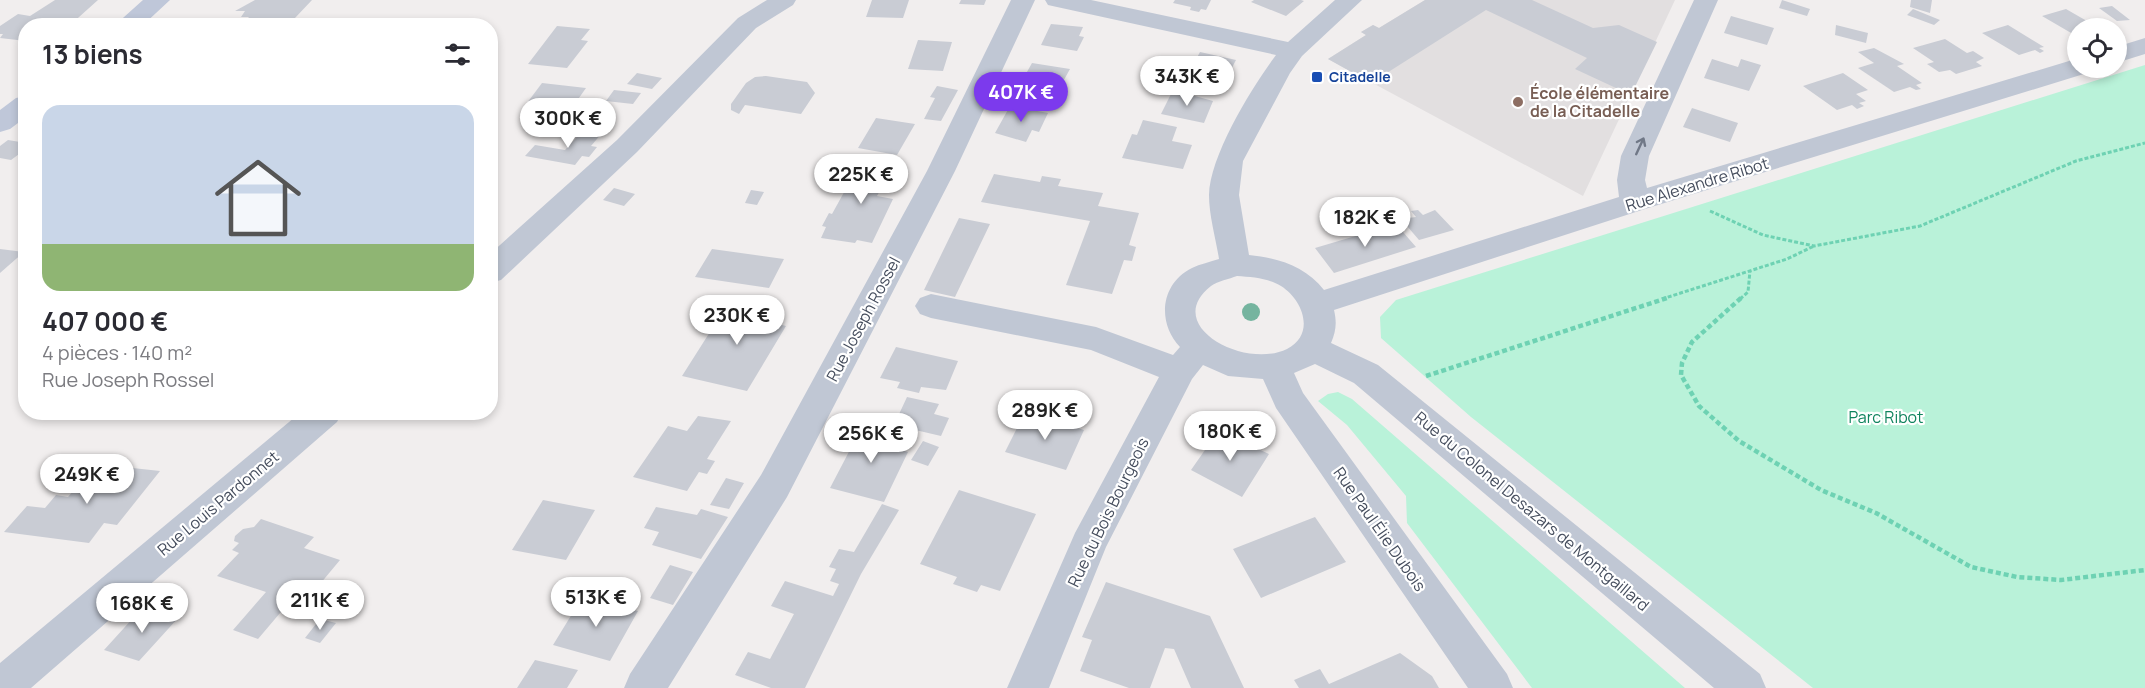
<!DOCTYPE html>
<html lang="fr">
<meta charset="utf-8">
<style>
body{margin:0;font-family:Manrope,sans-serif;background:#f2f2f3;color:#2b2b33;height:100vh;display:flex;flex-direction:column;font-size:22px;white-space:nowrap}
*{box-sizing:border-box;margin:0}
p{font-size:20px;color:#7c7c81}
.icon{flex:none;width:33px;height:33px;fill:none;stroke:currentColor;stroke-width:2;stroke-linecap:round;stroke-linejoin:round}
.map{position:relative;flex:1;overflow:hidden}
.sheet{position:absolute;left:18px;top:18px;width:480px;height:402px;display:flex;flex-direction:column;background:#fff;border-radius:24px;box-shadow:0 3px 9px #0003}
.sheet>*{flex:none}
.fabs{position:absolute;left:2067px;top:18px;display:grid;gap:12px}
.fabs a{display:grid;place-items:center;width:60px;height:60px;border-radius:50%;background:#fff;box-shadow:0 3px 9px #0003;font-size:30px}
.price{position:absolute;translate:-50% -51px;padding:0 14px;border-radius:21px;background:#fff;color:#222;font-size:20px;line-height:39px;filter:drop-shadow(0 2px 3px #0008)}
.price::after{content:'';position:absolute;left:50%;top:36px;width:18px;height:14px;margin-left:-9px;background:inherit;clip-path:polygon(0 0,100% 0,50% 100%)}
.price.active{background:#7c3aed;color:#fff}
ul{padding:0;list-style:none}
li{display:grid;align-content:center;gap:12px;height:318px;padding:0 24px}
li span{display:grid;place-items:center;height:186px;border-radius:18px;color:#555}
li>.icon{margin-inline-start:auto}
span .icon{width:108px;height:108px;fill:#fffc;stroke-width:1}
li b{font-size:26px}
h2{display:flex;justify-content:space-between;align-items:center;height:72px;padding:0 24px;font-size:26px}
.map>svg:first-child{display:block}
</style>
<div class="map">
<svg width="2145" height="688" viewBox="0 0 2145 688">
<rect width="100%" height="100%" fill="#f1eeee"/>
<path fill="#e2dfe0" d="M1425,0H1675L1583,196L1328,59L1366,35L1361,32L1373,25L1379,28Z"/>
<path fill="#b9f2d9" d="M2145,65V688H1813L1471,417L1381,338L1380,317L1396,300Z
M1338,392L1352,399L1685,688H1532L1407,523L1406,496L1347,425L1318,401L1328,394Z"/>
<path fill="#c9ccd4" d="M55,0H98L69,26H26V41L0,38L3,34H0V26L18,14L30,16Z
M255,0H312L295,18H286L279,26H241L249,17H241L245,11H235Z
M872,0H909L903,18L866,17Z
M961,0H986L984,5L959,4Z
M1175,0H1211L1206,10L1201,9L1199,12L1190,10L1191,7L1173,3Z
M1254,0H1301L1304,1L1286,16L1251,2Z
M1425,0H1532L1593,28L1619,25L1657,42L1631,95L1575,69L1587,58L1486,10L1371,83L1328,59L1366,35L1361,32L1373,25L1379,28Z
M1782,0L1810,9L1807,16L1779,8Z
M1911,0H1932L1930,13L1910,7Z
M2112,6L2130,20L2117,21L2099,8Z
M1913,9L1940,20L1934,25L1907,15Z
M2066,9L2099,28H2078V37L2042,16Z
M1731,16L1774,28L1767,45L1724,33Z
M1051,24L1083,27L1079,36L1084,37L1077,51L1041,45Z
M1836,25L1868,33L1866,43L1835,35Z
M2008,25L2044,47L2039,48L2044,51L2040,53L2035,50L2019,55L1982,33Z
M557,26L590,29L581,40L588,41L567,68L528,64Z
M1945,39L1967,53L1973,51L1984,58L1976,62L1982,66L1956,74L1950,70L1939,72L1927,64L1934,62L1913,48Z
M918,40L952,42L943,71L908,69Z
M1874,48L1904,64L1897,66L1922,83L1916,85L1921,89L1916,90L1910,87L1894,92L1858,68L1874,63L1858,52Z
M1200,52L1236,60L1225,81L1188,73L1185,80L1165,75L1172,63L1192,67Z
M1712,59L1738,67L1741,59L1761,65L1749,91L1704,78Z
M1032,63L1070,69L1060,87L1053,86L1048,96L1018,88Z
M637,73L662,78L652,89L627,84Z
M1843,73L1868,90L1856,94L1866,101L1859,103L1864,106L1857,109L1852,105L1837,110L1803,86Z
M766,76L807,82L815,93L801,114L745,105L739,114L731,110V104L746,83L755,77Z
M542,83L586,88L569,112L524,107Z
M937,86L958,90L941,121L924,119L935,98L930,97Z
M614,90L641,93L633,104L606,101Z
M1173,90L1213,101L1204,123L1161,114Z
M1010,106L1048,113L1039,132L1032,130L1026,142L995,133Z
M1692,108L1738,123L1730,142L1683,127Z
M876,118L915,124L897,155L858,148Z
M1143,120L1177,127L1172,141L1192,145L1183,169L1122,158L1132,134L1137,135Z
M584,129L602,133L591,146L597,147L589,157L582,156L575,165L525,156L535,145L565,150Z
M8,140L26,143V149L11,160L0,158V146Z
M863,158L895,163L877,196L893,199L872,243L857,240L855,243L821,238L826,227L822,226L829,213L832,214Z
M994,174L1040,182L1042,176L1061,179L1058,186L1103,193L1098,206L1139,213L1129,245L1136,247L1132,261L1124,260L1112,294L1066,285L1090,221L981,202Z
M614,188L635,194L624,206L603,200Z
M751,190L764,192L757,205L745,203Z
M1418,210L1423,215L1435,210L1454,230L1419,240L1401,219L1416,217L1411,211Z
M959,218L990,224L955,297L924,290Z
M1396,224L1416,247L1334,273L1315,248Z
M0,249L24,252L0,273Z
M712,249L784,259L769,288L695,277Z
M735,299L782,309L774,323L786,326L747,391L682,376L722,313L725,314Z
M896,347L958,361L946,390L921,387L919,393L897,388L900,382L880,378Z
M907,397L939,404L934,414L949,418L941,436L894,425Z
M1025,412L1084,430L1066,470L1005,452Z
M698,416L731,421L707,459L715,461L707,474L699,472L687,491L633,477L668,426L687,431Z
M864,423L903,433L895,448L908,452L884,502L830,488Z
M1221,427L1247,439L1245,443L1269,454L1242,497L1191,470Z
M923,441L939,447L928,466L911,460Z
M96,464L160,471L117,525L104,523L89,543L4,532L27,506L45,508L56,495L68,497Z
M726,478L744,483L729,509L710,505Z
M959,490L1036,514L1000,591L981,585L977,592L953,584L957,577L920,564Z
M543,500L595,510L566,560L512,550Z
M882,504L899,510L861,574L805,688H771L735,675L748,652L770,659L794,614L771,606L785,581L833,596L839,584L830,581L836,569L829,567L839,549L854,552Z
M656,507L697,515L701,509L728,517L701,559L652,545L659,532L644,528Z
M1315,517L1346,562L1261,598L1233,549Z
M261,519L314,537L304,548L340,560L320,584L308,580L258,639L233,630L266,592L217,576L239,553L232,550L239,543L234,541L235,536L243,529L254,527Z
M670,565L693,572L673,605L650,598Z
M1106,582L1210,616L1244,688H1191L1174,649L1165,648L1150,688H1129L1080,671L1092,640L1082,637Z
M583,596L638,611L610,661L553,645Z
M144,606L179,617L139,661L104,650Z
M320,619L336,623L320,643L305,638Z
M1400,653L1432,676L1439,688H1299L1294,680L1320,669L1329,684Z
M535,660L578,670L567,688H517Z"/>
<g fill="none" stroke-linecap="round" stroke-linejoin="round">
<path stroke="#6ed2b3" stroke-width="3" stroke-dasharray="4 2" stroke-linecap="butt" d="M1710,211L1763,235L1814,246L1920,226L2076,161L2145,143
M1662,299L1787,259L1814,246
M1740,299L1748,292L1750,271"/>
<path stroke="#6ed2b3" stroke-width="4.5" stroke-dasharray="5 3" stroke-linecap="butt" d="M1741,298L1692,342L1682,363L1681,375L1699,406L1739,441L1821,490L1876,513L1971,567L2017,577L2061,580L2145,570
M1426,376L1667,298"/>
<path fill="#c0c7d4" fill-rule="evenodd" d="M767,0H796L793,5L756,28L637,152L501,280L490,283V254L617,140L738,18Z
M1011,0H1035L955,171L787,497L668,688H624L630,674L761,475L927,171Z
M1045,0H1091L1288,42L1335,0H1362L1302,56L1290,73L1243,161L1239,195L1249,255C1278,258 1305,266 1324,290L1619,197L1617,180L1621,156L1694,0H1718L1649,156L1645,180L1647,188L2069,61L2078,59V68H2091L2087,73L1645,209L1334,310C1337,323 1336,331 1331,343L1378,365L1760,674L1766,688H1714L1354,383L1315,364L1294,373L1303,393L1507,674L1513,688H1468L1276,408L1263,379L1228,376L1203,365L1192,379L1106,547L1049,688H1007L1075,533L1159,377L1091,350L931,318L920,314L915,306L920,298L931,294L1096,327L1173,355L1180,347C1157,323 1160,284 1192,268C1200,264 1210,262 1219,259C1216,239 1209,216 1209,195C1210,155 1252,87 1276,55L1057,7L1048,5ZM1237,276C1252,277 1268,278 1281,286C1303,300 1316,334 1287,349C1244,370 1161,325 1211,286C1218,281 1229,279 1237,276Z
M2145,38V54L2116,63V47Z
M301,412H342L337,422L31,688H0V663Z"/>
<path fill="#bfc7d9" fill-rule="evenodd" d="M143,0H170L142,26H114Z
M26,96V117L10,129L0,132V110L16,98Z"/>
</g>
<circle fill="#75b49f" cx="1251" cy="312" r="9"/>
<defs><path id="oneway-shaft" d="M-6 0H5M1.5-3L5.5 0L1.5 3" fill="none" stroke-width="1.6" stroke-linecap="round" stroke-linejoin="round" transform="scale(1.5)"/></defs>
<use stroke="#707887" href="#oneway-shaft" transform="translate(1640 146) rotate(-65)"/>
<rect fill="#1a4fb4" stroke="#fff" stroke-width="2" x="1311" y="71" width="12" height="12" rx="3"/>
<circle fill="#8d6e63" stroke="#fff" stroke-width="2" cx="1518" cy="102" r="6"/>
<g text-anchor="middle" stroke-width="4.5" stroke-linejoin="round" paint-order="stroke">
<g font-size="14" font-weight="bold" fill="#164399" stroke="#fff" text-anchor="start">
<text x="1329" y="82">Citadelle</text>
</g>
<g font-size="16" font-weight="bold" fill="#785e54" stroke="#fff" text-anchor="start">
<text x="1530" y="99">École élémentaire<tspan x="1530" dy="18">de la Citadelle</tspan></text>
</g>
<g font-size="16" fill="#454d5d" stroke="#fff">
<text transform="translate(1697 184) rotate(-17)" y="6">Rue Alexandre Ribot</text>
<text transform="translate(863 319) rotate(-62)" y="6">Rue Joseph Rossel</text>
<text transform="translate(218 503) rotate(-40)" y="6">Rue Louis Pardonnet</text>
<text transform="translate(1532 511) rotate(40)" y="6">Rue du Colonel Desazars de Montgaillard</text>
<text transform="translate(1108 512) rotate(-64)" y="6">Rue du Bois Bourgeois</text>
<text transform="translate(1380 529) rotate(55)" y="6">Rue Paul Élie Dubois</text>
</g>
<g font-size="16" fill="#10845e" stroke="#fff">
<text x="1886" y="423">Parc Ribot</text>
</g>
</g>
</svg>
<div class="fabs">
<a><svg class="icon" aria-label="locate" viewBox="0 0 24 24"><circle cx="12" cy="12" r="6"/><path d="M12 2v4M12 18v4M2 12h4M18 12h4"/></svg></a>
</div>
<b class="price" style="left:1187px;top:107px">343K €</b>
<b class="price active" style="left:1021px;top:123px">407K €</b>
<b class="price" style="left:568px;top:149px">300K €</b>
<b class="price" style="left:861px;top:205px">225K €</b>
<b class="price" style="left:1365px;top:248px">182K €</b>
<b class="price" style="left:737px;top:346px">230K €</b>
<b class="price" style="left:1045px;top:441px">289K €</b>
<b class="price" style="left:1230px;top:462px">180K €</b>
<b class="price" style="left:871px;top:464px">256K €</b>
<b class="price" style="left:87px;top:505px">249K €</b>
<b class="price" style="left:596px;top:628px">513K €</b>
<b class="price" style="left:320px;top:631px">211K €</b>
<b class="price" style="left:142px;top:634px">168K €</b>
<section class="sheet">
<h2>13 biens<svg class="icon" aria-label="filters" viewBox="0 0 24 24"><path d="M4 7h16M4 17h16"/><circle cx="9" cy="7" r="2"/><circle cx="15" cy="17" r="2"/></svg></h2>
<ul>
<li><span style="background:linear-gradient(#c9d6e8 75%,#8fb573 0)"><svg class="icon" aria-label="home" viewBox="0 0 24 24"><path d="M3 11l9-7 9 7M6 9v11h12V9"/></svg></span><div><b>407 000 €</b><p>4 pièces · 140 m²</p><p>Rue Joseph Rossel</p></div></li>
</ul>
</section>
</div>
